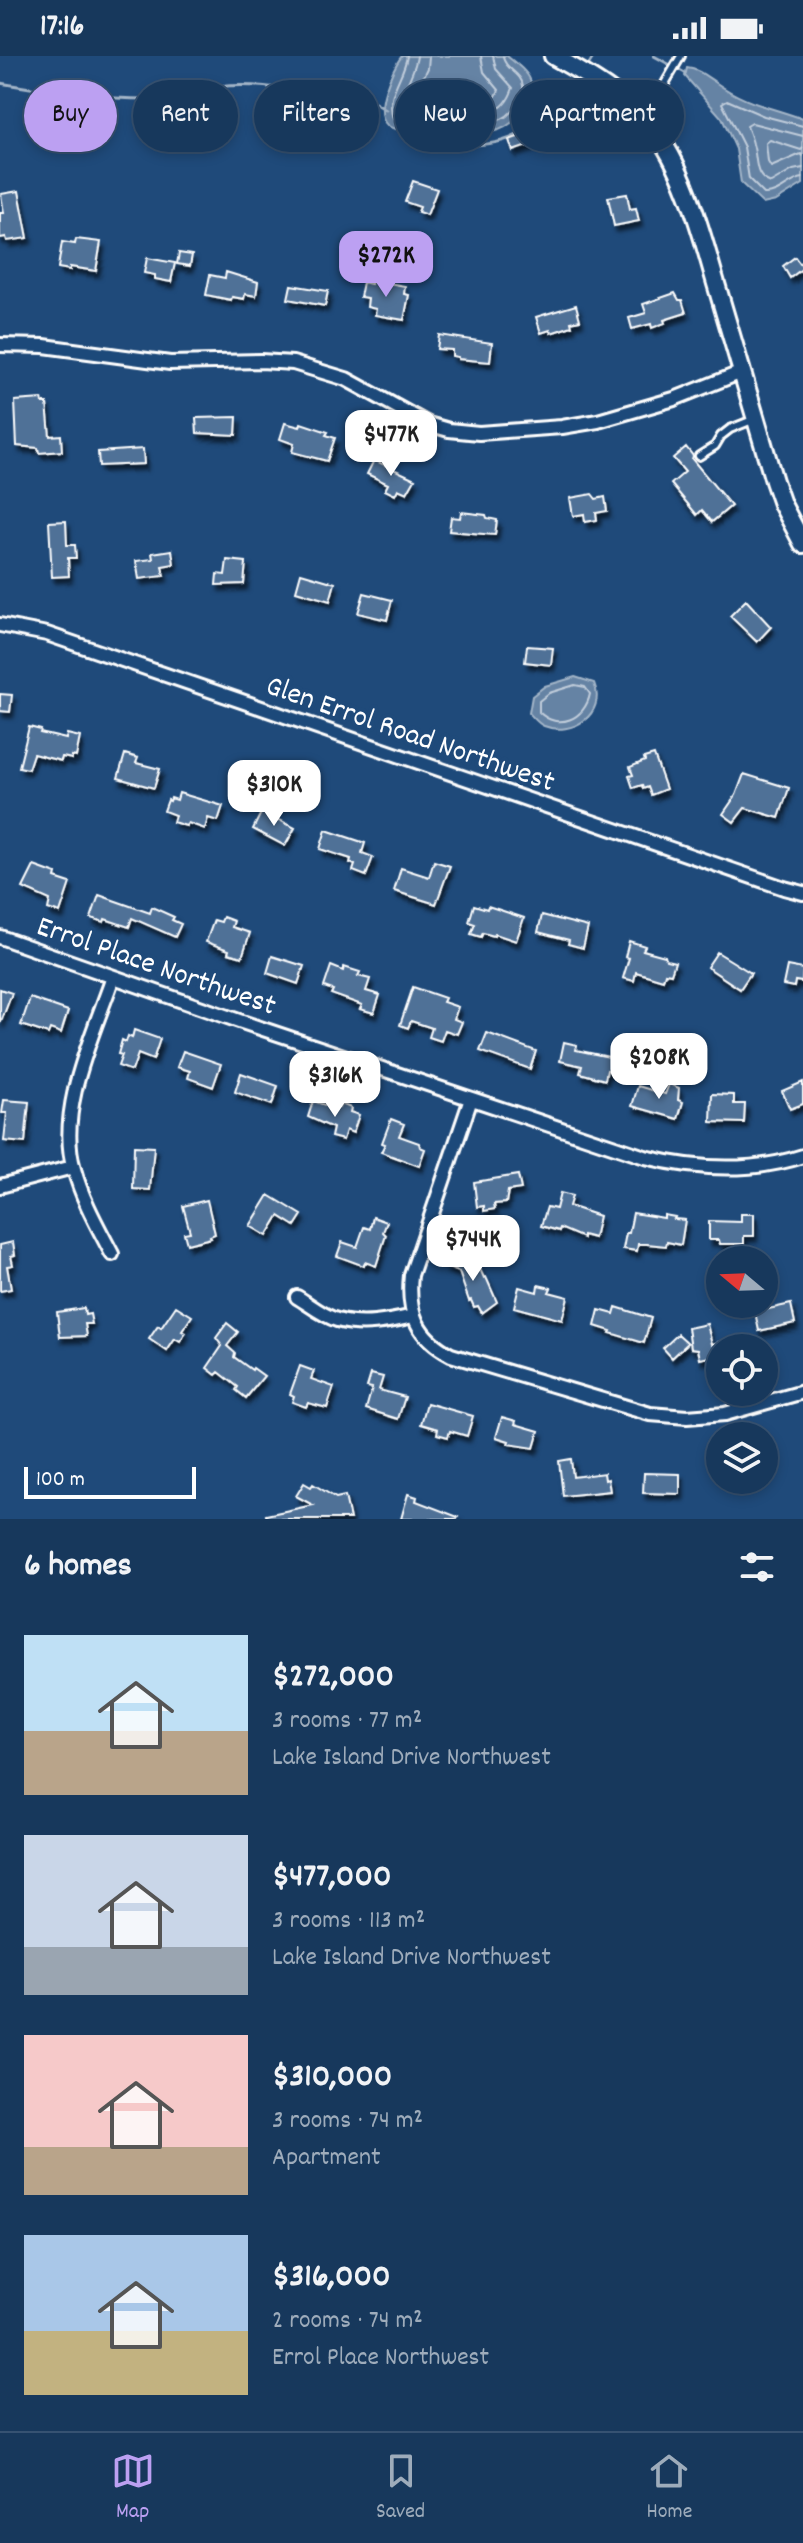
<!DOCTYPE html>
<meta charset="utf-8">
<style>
body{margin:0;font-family:Dekko,sans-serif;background:#203f62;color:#f1f3f6;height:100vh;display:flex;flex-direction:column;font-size:30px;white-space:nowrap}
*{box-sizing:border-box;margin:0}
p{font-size:26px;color:#9eacbb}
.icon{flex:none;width:44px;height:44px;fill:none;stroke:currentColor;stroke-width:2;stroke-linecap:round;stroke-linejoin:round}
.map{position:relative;height:1463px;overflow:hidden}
.details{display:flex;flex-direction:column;background:#17385c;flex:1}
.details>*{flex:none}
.guide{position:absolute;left:24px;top:24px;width:756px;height:72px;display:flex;gap:16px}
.needle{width:52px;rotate:289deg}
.tools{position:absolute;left:706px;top:1190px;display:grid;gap:16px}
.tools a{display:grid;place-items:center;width:72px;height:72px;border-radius:50%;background:#17385c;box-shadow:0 4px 12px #0003,0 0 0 2px #365272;font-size:40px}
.scale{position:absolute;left:24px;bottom:20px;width:172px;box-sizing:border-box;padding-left:8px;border:4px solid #fff;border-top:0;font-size:22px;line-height:28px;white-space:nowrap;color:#fff;-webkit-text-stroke:6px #1f4a7a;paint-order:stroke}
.price{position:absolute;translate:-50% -68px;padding:0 18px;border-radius:16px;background:#fff;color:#222;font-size:26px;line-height:52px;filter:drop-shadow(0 2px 4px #0008)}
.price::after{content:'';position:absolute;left:50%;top:48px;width:24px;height:18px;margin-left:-12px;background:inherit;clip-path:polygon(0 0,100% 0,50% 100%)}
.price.active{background:#bca0f2;color:#111}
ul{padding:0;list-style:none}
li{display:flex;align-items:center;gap:24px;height:200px;padding:0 24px}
li span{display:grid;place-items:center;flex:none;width:224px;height:160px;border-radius:0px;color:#555}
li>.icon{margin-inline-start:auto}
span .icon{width:96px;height:96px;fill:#fffc;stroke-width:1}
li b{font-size:34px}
h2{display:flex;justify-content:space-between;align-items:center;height:96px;padding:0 24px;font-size:34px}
.chip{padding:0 28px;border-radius:36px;background:#17385c;box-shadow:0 4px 12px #0003,0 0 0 2px #365272;font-size:28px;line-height:72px}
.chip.active{background:#bca0f2;color:#111}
.status{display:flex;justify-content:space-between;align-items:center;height:56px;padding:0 40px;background:#17385c;direction:ltr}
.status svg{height:22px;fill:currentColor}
.tab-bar{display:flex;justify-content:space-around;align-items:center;height:112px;border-top:2px solid #365272;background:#17385c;font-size:22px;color:#9eacbb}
.tab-bar a{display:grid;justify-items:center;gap:4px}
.tab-bar .active{color:#bca0f2}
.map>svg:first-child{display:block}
</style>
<div class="status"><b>17:16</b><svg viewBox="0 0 49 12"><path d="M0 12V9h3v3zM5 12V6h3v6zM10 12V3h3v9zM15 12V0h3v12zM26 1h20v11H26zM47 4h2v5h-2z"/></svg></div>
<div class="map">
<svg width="803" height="1463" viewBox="0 0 803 1463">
<defs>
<filter id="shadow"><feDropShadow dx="3" dy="5.5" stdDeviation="2" flood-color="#0009"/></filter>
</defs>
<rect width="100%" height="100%" fill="#1f4a7a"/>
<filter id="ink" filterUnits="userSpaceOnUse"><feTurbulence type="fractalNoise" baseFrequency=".0125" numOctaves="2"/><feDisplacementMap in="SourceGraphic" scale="16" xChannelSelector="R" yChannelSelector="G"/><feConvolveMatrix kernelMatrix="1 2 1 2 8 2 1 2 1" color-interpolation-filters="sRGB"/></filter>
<g filter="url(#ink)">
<path fill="#6583a4" stroke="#a3b5c8" stroke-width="2" d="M402,0H507C515,7 530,17 531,27C535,49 511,73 491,76C475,78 458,70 442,70C427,70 400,80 387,69C373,56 392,12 402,0Z
M687,12C698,13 706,20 715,26C747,49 768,50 803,63V128L776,145L763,148L741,127L736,93L722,62L685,20Z
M575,621L594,627C607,658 572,681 544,670C538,668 534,662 529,657L532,640L545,630Z"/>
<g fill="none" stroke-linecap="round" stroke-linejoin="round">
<path stroke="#c1cddb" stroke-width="2" d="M407,0C404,21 385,39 393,63C410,68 426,62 443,62C471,62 500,78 517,48C520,43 524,36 523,30C522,17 504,13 503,0
M417,0C415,19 399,34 403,55C415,56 428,52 441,52C471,51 500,71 513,32L496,13L493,0
M429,0L428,12L416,37L418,41L446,40L487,45L496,40L499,34L484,16L481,0
M803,70L764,60L727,44L722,47L744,91L749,123L764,138C779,139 789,124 803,122
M803,80L752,67L747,70C749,76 752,82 753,88C758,104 753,121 771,127L793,114L803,112
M803,92L801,94L770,84L766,87L768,106L771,111L801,98L803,100
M575,629L585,631L590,638C585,663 558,675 539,656V645L549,637Z"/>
<path stroke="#a3b5c8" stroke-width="3" d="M654,0L685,17
M589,8L594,0
M0,27C52,36 105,44 158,43C178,43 198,34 218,31C255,26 318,35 350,52L361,45
M375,47L386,54
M418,69L425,79L441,92C468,88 502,92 525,74C544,60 553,40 574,26"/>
</g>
<path fill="#507197" stroke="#fff" stroke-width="2" filter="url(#shadow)" d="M538,74L542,85L513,95L509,84Z
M413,125L437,133L427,159L418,156L420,151L405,146Z
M19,135L28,182L7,185L6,181L0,182V157H4L1,138Z
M627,138L630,153L636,152L639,165L614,170L608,141Z
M76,183L101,186L96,215L70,211V214L58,212L62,186L75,188Z
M179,197L192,199L190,210L177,208Z
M795,201L803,212L790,222L783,210Z
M147,202L175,207L171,226L155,223V219L144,217Z
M226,216L258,226L256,240L245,238L244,243L232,241L231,244L206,239L210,219L225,222Z
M372,224L405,230L404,238L409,239L404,264L375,259L376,253L367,251L368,242L360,241L363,226L371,228Z
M291,229L328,235L325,250L288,243Z
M675,237L679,244H682L686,257L664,264L665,267L652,272L651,268L632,273L629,262L646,257L643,248Z
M576,249L580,264L571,266L572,270L551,277L550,274L541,277L536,261Z
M439,279L492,287L490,306L458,303V301L452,300V294L437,293Z
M42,343L43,347H47L50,380L61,379L62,395L39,397L38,392L17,390L15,345Z
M237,361L236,379L197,377L196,362Z
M285,367L300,371L301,367L328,376L326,379L335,382L327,405L292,396L294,388L280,383Z
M686,391L693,400L692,403L731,450L712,466L702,454L697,459L671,428L685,416L673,402Z
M143,393L144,408L99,410L98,396Z
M374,404L415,423L407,437L398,433L395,439L385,434L388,428L367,418Z
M592,438L596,443L605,441L607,455L596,457L597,464L585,466L584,458L573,460L570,442Z
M461,456L486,459L487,462L497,464L495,479L449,475L451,461L460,462Z
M66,465L67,489H75L76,502H68L69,520L52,521L49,466Z
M172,494L174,508L162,510L164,520L139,523L136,505L153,503L152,497Z
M227,504L246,506L244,528L216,529L217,518L225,519Z
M301,517L335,527L330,545L296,535Z
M364,537L392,544L387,564L358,557Z
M746,544L771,571L757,586L730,560Z
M527,590L553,592L551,609L525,606Z
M0,638L12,639L10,656L0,655Z
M29,671L41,674L40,677L66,683L67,678L80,681L76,701L72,700V703L62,701L61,705L33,698L28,713L19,711Z
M125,698L138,702L136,707L160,713L154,732L118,722Z
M654,699L666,733L651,739L648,731L643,733L642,729L633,732L629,720L633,719L630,711L645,705L644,702Z
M744,718L789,732L779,762L745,752L734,766L723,758L736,739Z
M179,737L223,750L218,765L208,762L205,773L188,767L186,770L173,766L175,759L164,755L168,744L170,745L171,742L177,744Z
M262,755L295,772L285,790L253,773Z
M326,774L365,787L362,797L373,801L366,820L353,815L355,809L350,807L351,803L320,793Z
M434,805L450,810L436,848L394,835L401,812L429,821Z
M34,810L56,818L55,822L70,827L60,857L48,853L50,844L23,832Z
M99,839L150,857L152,851L174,861L172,864L181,868L175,881L132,862L129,871L105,863L104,866L91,862Z
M474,849L487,853L488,850L524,862L516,885L495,878L494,880L483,877L481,881L471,878L475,868L469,866Z
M542,859L588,871L583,892L568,888L569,884L538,876Z
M223,861L234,865L232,871L250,877L242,901L228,897L229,894L206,886L214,864L221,866Z
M629,885L645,890L643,894L665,900L666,904L675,906L671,918L665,917L663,924L636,916L634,925L623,922L629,902L625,901Z
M717,896L751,917L740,933L707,911Z
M272,900L304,910L298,928L267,917Z
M331,910L343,915L344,911L360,916L358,920L370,923L366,935L380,939L374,957L360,953L362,949L331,938L333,934L324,931Z
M787,910L803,913L802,926L795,925L794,931L783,929Z
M413,931L445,942L443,946L458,951L454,963L462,966L457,978L445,974L441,985L429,981L432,972L411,965L408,972L400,969Z
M0,933L12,937L1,966H0Z
M30,942L68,955L61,977L50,973L48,978L21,969Z
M134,974L160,983L153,1004L138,998L132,1015L118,1010L122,999L118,998L122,984L126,986L128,980L132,982Z
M487,977L536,995L530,1013L480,995Z
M564,986L577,989L576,994L614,1002L611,1015L607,1014L605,1024L580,1017L582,1010L560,1005Z
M183,995L221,1008L213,1031L188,1022L190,1015L177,1011Z
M241,1017L278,1030L272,1049L235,1036Z
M803,1026V1048L790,1053L782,1035Z
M669,1028L679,1032L678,1044L683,1046L678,1063L632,1050L638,1030L665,1038Z
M712,1038L734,1039V1048H745L744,1067L711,1066Z
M4,1044L29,1046L25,1087L4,1085L7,1057H2Z
M313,1045L331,1051L339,1052L341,1048L351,1052L350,1056L359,1059L353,1077L346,1074L343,1084L331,1081L333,1072L308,1061Z
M391,1063L404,1068L399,1080L419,1087L420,1091L425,1093L419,1110L381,1096L385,1088L382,1087Z
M134,1090L154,1091L150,1134L133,1133Z
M518,1119L521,1133L508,1135L506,1147L494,1148L495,1153L484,1155V1150L477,1151L474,1126Z
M560,1137L572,1140L569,1150L599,1160L594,1182L583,1179V1182L560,1172L559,1175L541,1170L547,1151L556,1153Z
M269,1139L302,1159L295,1170L279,1160L267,1180L250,1170Z
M207,1144L215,1178L210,1180L211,1182L187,1188L184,1177L190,1176L183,1150Z
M633,1157L664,1162V1159L675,1161L674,1163L685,1164L681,1189L667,1186L666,1190L647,1188H638L637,1195L623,1193L626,1177H629Z
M741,1158H754V1180H744V1188H720L719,1184H709V1165L741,1166Z
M373,1161L387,1166L383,1176L386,1179L376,1210L365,1206L364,1210L337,1200L342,1186L357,1191L364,1171L370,1173Z
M13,1186L15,1199L11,1200L13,1209L7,1210L11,1233L0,1235V1189Z
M450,1198L471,1209L473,1207L480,1213L484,1222L486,1221L497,1246L482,1257L478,1250L474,1251L471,1244L469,1245L459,1216L445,1211Z
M538,1229L551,1232L549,1236L568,1241L562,1264L514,1251L519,1231L537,1236Z
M791,1248L795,1267L759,1275L755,1256Z
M176,1250L192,1260L182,1275L186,1277L180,1286L175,1283L167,1295L149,1283L158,1270L161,1272Z
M616,1251L651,1262L644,1287L610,1277L611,1275L595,1270L599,1254L614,1258Z
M84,1252L85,1259L90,1258L92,1268H85L87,1280L60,1281L57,1256Z
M227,1267L238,1276L227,1290L235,1297L234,1301L252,1314L253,1312L264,1320L246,1342L236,1334L238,1331L219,1316L216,1319L207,1312L222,1290L216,1282Z
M707,1268L712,1288L720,1286V1299L700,1303L698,1293L691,1292L688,1272Z
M678,1278L688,1287L672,1302L663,1292Z
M300,1310L314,1315L311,1323L334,1331L327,1352L308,1347L306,1351L292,1346L294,1340L290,1338Z
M371,1318L383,1321L379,1334L405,1341L398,1363L366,1353L372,1332L367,1331Z
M427,1347L473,1360L467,1380L450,1375L448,1381L437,1378L438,1373L421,1368Z
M502,1361L516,1365L515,1368L539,1375L534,1392L508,1388L509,1385L496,1381Z
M571,1403L573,1421L604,1417L605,1424L608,1423L610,1435L563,1440L559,1405Z
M644,1417L680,1418V1438L643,1437Z
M304,1427L311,1431L313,1428L336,1442L345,1440L350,1463H267L266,1459L313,1449L296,1440Z
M408,1438L417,1441L416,1445L458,1461L457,1463H401Z"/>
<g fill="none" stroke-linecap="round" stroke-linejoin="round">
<g stroke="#fff" stroke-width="12">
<path id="service" d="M642,61L649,55L681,0
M699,400L715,390L721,380L730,373L755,363"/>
</g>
<g stroke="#fff" stroke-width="18">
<path id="minor" d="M0,289L44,290L170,307L261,305L293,307L346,323L428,368L449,374L479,377L562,371L598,365L674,343L742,316
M0,569L47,578L784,832L803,837
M0,881L242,966L645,1101C698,1114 751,1117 803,1100
M471,1043L411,1219C407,1257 417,1281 451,1299L650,1358L687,1361L725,1358L803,1336
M0,1130L73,1111
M112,1198C98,1171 82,1143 74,1113C56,1054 94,977 113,921
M297,1241C309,1248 323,1260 337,1264C362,1271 388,1266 413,1260"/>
</g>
<g stroke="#fff" stroke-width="22">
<path id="tertiary" d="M553,0C589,20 625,41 652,72C685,110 703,183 717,231C736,295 755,360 774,425L782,448L803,488"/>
</g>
<use href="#service" stroke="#1f4a7a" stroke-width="6"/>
<use href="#minor" stroke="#1f4a7a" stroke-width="12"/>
<use href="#tertiary" stroke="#1f4a7a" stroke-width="16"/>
</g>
</g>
<g text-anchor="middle" stroke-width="8" stroke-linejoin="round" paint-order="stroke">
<g font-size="30" fill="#fff" stroke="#1f4a7a">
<text transform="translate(411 676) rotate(19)" y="10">Glen Errol Road Northwest</text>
<text transform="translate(157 908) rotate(19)" y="10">Errol Place Northwest</text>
</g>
</g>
</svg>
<div class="tools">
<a><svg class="needle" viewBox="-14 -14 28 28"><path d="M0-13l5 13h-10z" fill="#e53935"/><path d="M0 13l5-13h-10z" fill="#9eacbb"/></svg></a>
<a><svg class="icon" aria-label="locate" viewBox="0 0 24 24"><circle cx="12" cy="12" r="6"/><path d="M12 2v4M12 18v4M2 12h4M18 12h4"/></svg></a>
<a><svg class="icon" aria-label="layers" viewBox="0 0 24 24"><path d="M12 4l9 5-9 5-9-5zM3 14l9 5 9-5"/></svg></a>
</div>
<div class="scale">100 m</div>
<b class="price active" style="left:386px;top:243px">$272K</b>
<b class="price" style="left:391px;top:422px">$477K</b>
<b class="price" style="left:274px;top:772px">$310K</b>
<b class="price" style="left:659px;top:1045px">$208K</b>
<b class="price" style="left:335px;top:1063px">$316K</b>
<b class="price" style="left:473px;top:1227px">$744K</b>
<div class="guide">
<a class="chip active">Buy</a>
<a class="chip">Rent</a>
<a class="chip">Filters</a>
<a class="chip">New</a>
<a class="chip">Apartment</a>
</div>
</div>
<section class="details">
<h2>6 homes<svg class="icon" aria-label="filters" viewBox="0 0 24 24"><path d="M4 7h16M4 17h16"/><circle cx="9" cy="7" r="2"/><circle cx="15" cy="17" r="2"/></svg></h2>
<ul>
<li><span style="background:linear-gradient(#bfe0f5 60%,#b9a48a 0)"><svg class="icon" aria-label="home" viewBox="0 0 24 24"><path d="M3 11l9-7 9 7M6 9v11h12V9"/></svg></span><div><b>$272,000</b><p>3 rooms · 77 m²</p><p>Lake Island Drive Northwest</p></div></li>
<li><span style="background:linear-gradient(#c9d6e8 70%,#9aa5b1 0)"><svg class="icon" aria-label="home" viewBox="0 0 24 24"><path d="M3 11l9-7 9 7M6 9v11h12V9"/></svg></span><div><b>$477,000</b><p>3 rooms · 113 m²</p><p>Lake Island Drive Northwest</p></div></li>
<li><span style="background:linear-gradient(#f6c9c9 70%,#b9a48a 0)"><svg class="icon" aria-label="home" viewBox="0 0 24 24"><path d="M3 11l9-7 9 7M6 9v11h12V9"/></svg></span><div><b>$310,000</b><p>3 rooms · 74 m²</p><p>Apartment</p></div></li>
<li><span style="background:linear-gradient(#a9c7e8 60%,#c2b280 0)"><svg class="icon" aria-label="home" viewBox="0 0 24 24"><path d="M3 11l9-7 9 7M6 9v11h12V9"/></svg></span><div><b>$316,000</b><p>2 rooms · 74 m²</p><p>Errol Place Northwest</p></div></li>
</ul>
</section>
<nav class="tab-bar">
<a class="active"><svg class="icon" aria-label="map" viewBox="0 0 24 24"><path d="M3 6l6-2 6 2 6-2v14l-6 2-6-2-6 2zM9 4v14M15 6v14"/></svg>Map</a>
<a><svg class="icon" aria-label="saved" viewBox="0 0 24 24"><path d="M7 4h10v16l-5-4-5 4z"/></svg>Saved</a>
<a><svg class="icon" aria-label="home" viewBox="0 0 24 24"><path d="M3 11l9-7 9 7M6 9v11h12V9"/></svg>Home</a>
</nav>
